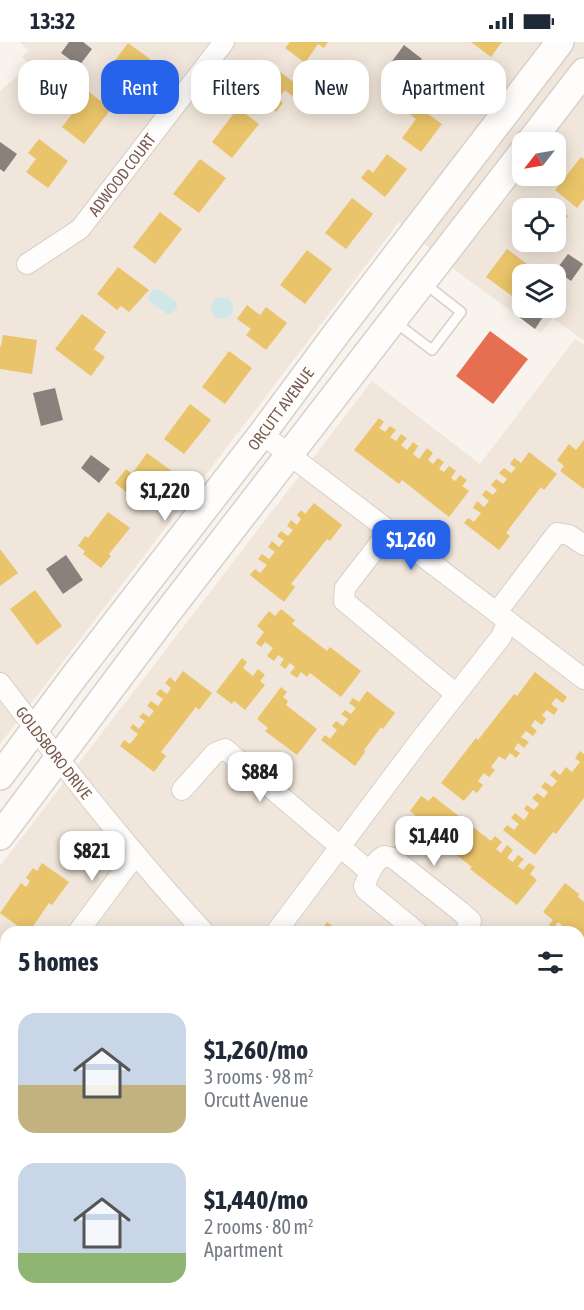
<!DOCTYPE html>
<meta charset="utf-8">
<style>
body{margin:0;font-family:"Asap Condensed",sans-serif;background:#f2f2f3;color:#1f2937;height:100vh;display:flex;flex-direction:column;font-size:22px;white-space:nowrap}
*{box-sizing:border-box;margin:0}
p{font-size:20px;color:#747a83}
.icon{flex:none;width:33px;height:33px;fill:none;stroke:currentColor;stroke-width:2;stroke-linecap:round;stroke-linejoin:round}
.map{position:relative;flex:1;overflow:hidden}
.side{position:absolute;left:0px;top:884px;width:585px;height:386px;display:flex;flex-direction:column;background:#fff;border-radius:18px 18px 0 0;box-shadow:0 3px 15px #0003}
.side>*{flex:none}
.banner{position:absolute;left:18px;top:18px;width:549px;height:54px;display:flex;gap:12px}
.needle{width:39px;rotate:239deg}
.tools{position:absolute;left:512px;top:90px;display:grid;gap:12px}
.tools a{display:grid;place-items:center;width:54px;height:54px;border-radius:12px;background:#fff;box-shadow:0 3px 15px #0003;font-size:30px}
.price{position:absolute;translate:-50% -51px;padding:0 14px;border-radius:12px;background:#fff;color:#222;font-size:20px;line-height:39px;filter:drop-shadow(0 2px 3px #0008)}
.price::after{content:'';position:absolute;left:50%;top:36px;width:18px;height:14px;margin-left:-9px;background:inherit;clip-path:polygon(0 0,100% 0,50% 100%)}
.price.on{background:#2563eb;color:#fff}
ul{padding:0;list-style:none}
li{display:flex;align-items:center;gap:18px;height:150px;padding:0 18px}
li span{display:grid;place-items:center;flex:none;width:168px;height:120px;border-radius:18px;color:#555}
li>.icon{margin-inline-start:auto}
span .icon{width:72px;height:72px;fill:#fffc;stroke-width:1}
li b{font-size:26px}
h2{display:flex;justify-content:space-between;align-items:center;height:72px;padding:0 18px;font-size:26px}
.pill{padding:0 21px;border-radius:18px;background:#fff;box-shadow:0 3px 15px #0003;font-size:21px;line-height:54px}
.pill.on{background:#2563eb;color:#fff}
.status{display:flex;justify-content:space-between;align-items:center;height:42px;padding:0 30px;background:#fff;direction:ltr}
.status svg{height:16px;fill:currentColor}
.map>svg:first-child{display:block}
</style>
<div class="status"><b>13:32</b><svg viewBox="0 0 49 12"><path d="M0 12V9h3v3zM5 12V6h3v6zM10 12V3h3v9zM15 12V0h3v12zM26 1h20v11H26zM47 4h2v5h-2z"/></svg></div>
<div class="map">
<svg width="584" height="1268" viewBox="0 0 584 1268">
<rect width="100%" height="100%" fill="#f8f3ed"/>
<path fill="#f1e6db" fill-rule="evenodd" d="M20,0H584V299L553,276L541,291L455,228L399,180L0,702V49L30,23L22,15L28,8ZM522,100H555V134H522ZM522,166H555V200H522ZM522,232H555V266H522Z
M575,297L584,303V1268H0V824L372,339L480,422ZM6,890H579V1263H6Z"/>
<path fill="#cfe7e8" d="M158,247L176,260L177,266L172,271L167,272L149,259L148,254L153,248Z
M211 266a11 11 0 1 1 22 0a11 11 0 1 1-22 0Z"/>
<path fill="#e9c46a" d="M290,0H328L324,6L318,2L305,21L285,6Z
M471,0H502L491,15Z
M128,1L150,17L124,52L102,36Z
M459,19L479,33L458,61L433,42L439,33L445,38Z
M272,24L307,50L300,60L285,48L278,57L283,61L276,70L252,52Z
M89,50L111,67L84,102L62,85Z
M417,64L442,82L421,110L402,96L416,77L410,72Z
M238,66L259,82L232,116L212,100Z
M39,97L68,119L48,146L26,130L36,117L28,111Z
M387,112L407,127L385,155L361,136L368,127L373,131Z
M581,115L584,117V157L577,166L555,148Z
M200,117L226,136L199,171L173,152Z
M352,156L373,172L346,207L325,191Z
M547,158L568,174L555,191V166H540Z
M160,170L182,187L155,222L133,205Z
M530,200H549L542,209Z
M507,207L527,222L513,240L518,244L512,254L486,235Z
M307,208L332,227L305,262L280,243Z
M118,225L149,248L129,270L121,264L117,268L97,252Z
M247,263L260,273L266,265L287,281L266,308L246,293L251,287L237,277Z
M82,272L106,290L94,307L105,315L91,334L55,307Z
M3,293L37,298L32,332L0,327V304H1Z
M229,309L252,326L225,362L202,345Z
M190,362L211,378L184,412L164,397Z
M379,376L384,380L379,386L385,390L390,384L396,388L390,395L396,399L401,392L407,396L401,403L407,408L413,400L418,404L413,412L419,417L427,406L433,411L428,418L433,422L438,416L444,420L439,427L444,430L449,424L456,429L451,436L455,439L460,433L467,438L462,444L469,449L449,475L402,438L399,442L354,408Z
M584,398V447L560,429L564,424L557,418L569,402L576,408Z
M529,410L557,432L544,448L541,445L515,479L506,491L510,494L499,508L464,481L468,476L474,480L481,471L473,466L477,459L484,465L489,459L482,453L486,448L493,453L497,448L491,443L496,437L503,442L507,437L499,431L504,426L511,431L516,426L510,422L514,416L521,421Z
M147,411L173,430L146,466L115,441L126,427L132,432Z
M314,461L342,483L330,499L327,497L291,542L295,545L284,560L250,533L255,527L260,531L267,523L258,517L262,512L269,517L275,510L268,505L272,499L279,505L284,499L277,494L281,489L288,494L293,488L287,484L291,478L297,483L301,477L297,473L301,468L305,472Z
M108,470L130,486L109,512L111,514L101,526L83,512L85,509L78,504L85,494L88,496Z
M0,507L18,531L0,544Z
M35,548L62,584L37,603L10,567Z
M281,567L295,578L292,582L327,609L330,605L361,629L341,655L310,631L307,635L301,630L297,636L290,631L295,625L290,621L285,627L280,623L284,617L278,613L274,619L267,614L273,606L265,600L261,605L256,601L264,590L257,584L269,569L275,574Z
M242,616L247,620L243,626L253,634L258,627L265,633L260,639L265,643L245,668L234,659L232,662L216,650Z
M183,629L212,651L199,668L196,665L161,710L166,714L154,730L120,704L124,698L130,702L138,692L130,686L133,682L139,687L145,679L139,675L143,671L149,675L154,669L147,664L151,659L158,664L163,657L156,652L160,647L167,652L171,646L165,641L170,635L175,640Z
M535,630L567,655L563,661L556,656L551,662L558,667L554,673L547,668L542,673L546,677L542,683L535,678L531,684L537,689L533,694L526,689L521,695L529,700L524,706L518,701L514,707L520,711L516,716L510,711L505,718L499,714L491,725L495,728L489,735L484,731L478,739L483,743L477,751L473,748L464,759L441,741L476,696L478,698L514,652L517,654Z
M281,645L287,650L283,655L288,659L286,663L317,687L297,713L265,689L268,686L257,677Z
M367,649L395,671L383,687L381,685L373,696L364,708L365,710L355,724L321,698L325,693L330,697L337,688L332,684L336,679L343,684L348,677L341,672L345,668L351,672L356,666L349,661L353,656L359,660Z
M580,709L584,712V756L556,792L553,790L535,813L503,788L507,783L514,788L519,782L511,776L515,771L524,778L529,771L524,767L527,763L534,768L539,762L532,756L537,751L544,756L548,750L541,745L545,740L552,745L557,739L550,733L554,728L560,733L566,725L572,730L580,720L575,716Z
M421,754L429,759L433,754L491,799L495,794L502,800L496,807L501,811L507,803L513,808L507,816L513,820L518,813L524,817L518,824L523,828L529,821L535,825L530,832L537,838L517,863L470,827L472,825L413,779L416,774L410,769Z
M42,821L69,840L52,863L49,861L29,890H26L0,871L21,841L26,845L30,839L26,836L33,826L37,829Z
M565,841L579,852L578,855L584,860V900L581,898L579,901V890H562L565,886L558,880L553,887L549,883L553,878L543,870Z
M327,880L340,890H320Z
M6,905V1044H5L4,1037L0,1038V1024H1L0,1016L3,1015V1009L0,1010V906Z
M579,967L584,971L580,977L584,981V986L579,993Z
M39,1263H66L70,1266L72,1263H99L106,1268H36Z
M283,1263H342L349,1268H290Z
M391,1263H432L429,1268H398Z"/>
<path fill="#e76f51" d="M490,289L528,317L493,362L456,334Z"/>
<path fill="#8a817c" d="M69,0H83L92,7L79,24L61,11Z
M404,3L422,17L408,36L390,22Z
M0,100L17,112L4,130L0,127Z
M568,212L583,222L571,239L556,228Z
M526,266H530L543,275L535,287L519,275Z
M55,346L63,378L41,384L33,351Z
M91,413L110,427L99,441L81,426Z
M66,513L83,538L63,552L46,527Z"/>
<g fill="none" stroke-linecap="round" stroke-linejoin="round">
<g stroke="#d7d0ca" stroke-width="12">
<path id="lane" d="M395,280L432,308L461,270L424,241"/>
</g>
<g stroke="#d7d0ca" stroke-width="22">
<g id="street">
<path id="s1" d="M27,222L80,187L224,0"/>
<path d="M262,392L584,637"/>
<path d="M389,489L345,546L344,559L456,652"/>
<path d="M497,570L557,491L569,493L584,503"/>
<path id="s2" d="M0,641C65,726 131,811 204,890"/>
<path d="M182,748L215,711L225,707L370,830"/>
<path d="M78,890L136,812"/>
<path d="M276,890L421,697L501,595L508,579"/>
<path d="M417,890L366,848L364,844C369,833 373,820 384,814L393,816L460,869L471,879L465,890"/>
<path d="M579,1044L584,1043"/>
<path d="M579,1166L584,1170"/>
<path d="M579,1244L584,1247"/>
<path d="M468,1268L471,1263"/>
</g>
</g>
<g stroke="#d8d0ca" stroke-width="30">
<g id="secondary">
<path d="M530,100L584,30"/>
<path id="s3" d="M0,734L73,636L262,392L336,292L560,0"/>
<path d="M0,794L164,575L522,111"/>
</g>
</g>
<use href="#lane" stroke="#fefdfc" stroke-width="9"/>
<use href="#street" stroke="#fefdfc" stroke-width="20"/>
<use href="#secondary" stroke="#fefdfc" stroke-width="27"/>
</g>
<g text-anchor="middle" stroke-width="6" stroke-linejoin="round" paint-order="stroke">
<g font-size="16" fill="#775a4d" stroke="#fff8f0">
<text dy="6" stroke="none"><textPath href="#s1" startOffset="132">ADWOOD COURT</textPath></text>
<text dy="6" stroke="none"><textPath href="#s3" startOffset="462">ORCUTT AVENUE</textPath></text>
<text dy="6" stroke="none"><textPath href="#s2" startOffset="88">GOLDSBORO DRIVE</textPath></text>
</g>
</g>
</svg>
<div class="tools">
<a><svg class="needle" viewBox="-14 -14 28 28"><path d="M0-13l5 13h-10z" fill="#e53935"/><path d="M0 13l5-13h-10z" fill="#747a83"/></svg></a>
<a><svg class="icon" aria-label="locate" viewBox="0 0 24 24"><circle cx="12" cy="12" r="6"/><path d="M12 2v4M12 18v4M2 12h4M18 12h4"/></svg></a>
<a><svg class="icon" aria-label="layers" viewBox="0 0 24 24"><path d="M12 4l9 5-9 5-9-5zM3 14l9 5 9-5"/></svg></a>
</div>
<b class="price" style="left:165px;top:480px">$1,220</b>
<b class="price on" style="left:411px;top:529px">$1,260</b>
<b class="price" style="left:260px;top:761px">$884</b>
<b class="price" style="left:434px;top:825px">$1,440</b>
<b class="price" style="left:92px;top:840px">$821</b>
<div class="banner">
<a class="pill">Buy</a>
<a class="pill on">Rent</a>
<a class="pill">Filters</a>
<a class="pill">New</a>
<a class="pill">Apartment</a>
</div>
<section class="side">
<h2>5 homes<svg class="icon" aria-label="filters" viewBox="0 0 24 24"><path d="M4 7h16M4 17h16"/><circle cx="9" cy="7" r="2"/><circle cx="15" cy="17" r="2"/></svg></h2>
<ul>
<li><span style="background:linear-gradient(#c9d6e8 60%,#c2b280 0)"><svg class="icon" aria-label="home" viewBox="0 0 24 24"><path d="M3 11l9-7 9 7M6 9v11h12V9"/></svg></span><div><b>$1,260/mo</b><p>3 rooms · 98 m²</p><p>Orcutt Avenue</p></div></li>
<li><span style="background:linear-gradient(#c9d6e8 75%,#8fb573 0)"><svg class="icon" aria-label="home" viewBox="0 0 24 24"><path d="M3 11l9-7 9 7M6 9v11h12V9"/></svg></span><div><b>$1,440/mo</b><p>2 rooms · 80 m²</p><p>Apartment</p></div></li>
</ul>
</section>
</div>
